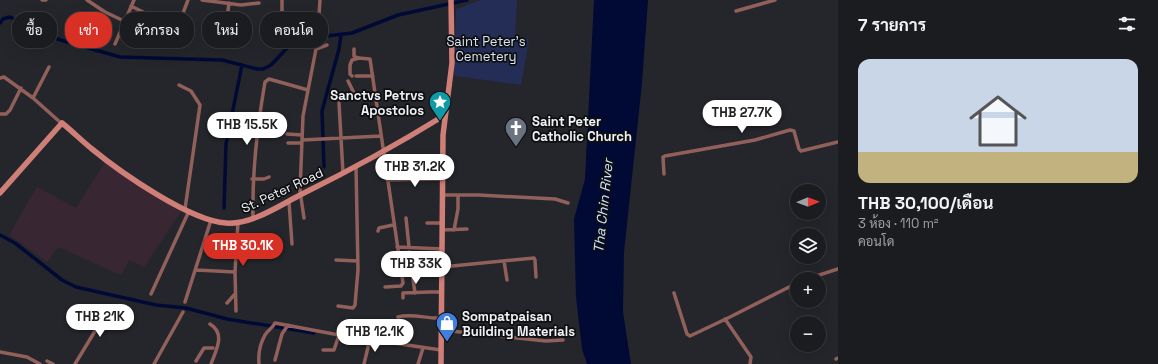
<!DOCTYPE html>
<html lang="th">
<meta charset="utf-8">
<style>
body{margin:0;font-family:"Space Grotesk",Sarabun,sans-serif;background:#28292d;color:#f1f3f6;height:100vh;display:flex;flex-direction:column;font-size:15px;white-space:nowrap}
*{box-sizing:border-box;margin:0}
p{font-size:13px;color:#a0a1a5}
.icon{flex:none;width:22px;height:22px;fill:none;stroke:currentColor;stroke-width:2;stroke-linecap:round;stroke-linejoin:round}
.map{position:relative;flex:1;overflow:hidden}
.panel{display:flex;flex-direction:column;background:#1b1c20;width:320px}
.panel>*{flex:none}
.banner{position:absolute;left:12px;top:12px;width:380px;height:36px;display:flex;gap:8px}
.needle{width:26px;rotate:89deg}
.buttons{position:absolute;left:790px;top:184px;display:grid;gap:8px}
.buttons a{display:grid;place-items:center;width:36px;height:36px;border-radius:50%;background:#1b1c20;box-shadow:0 4px 16px #0002,0 0 0 1px #393a3e;font-size:20px}
.price{position:absolute;translate:-50% -34px;padding:0 9px;border-radius:14px;background:#fff;color:#222;font-size:13px;line-height:26px;filter:drop-shadow(0 1px 2px #0008)}
.price::after{content:'';position:absolute;left:50%;top:24px;width:12px;height:9px;margin-left:-6px;background:inherit;clip-path:polygon(0 0,100% 0,50% 100%)}
.price.current{background:#d93025;color:#fff}
ul{padding:0;list-style:none}
li{display:grid;align-content:center;gap:8px;height:212px;padding:0 20px}
li span{display:grid;place-items:center;height:124px;border-radius:12px;color:#555}
li>.icon{margin-inline-start:auto}
span .icon{width:72px;height:72px;fill:#fffc;stroke-width:1}
li b{font-size:17px}
h2{display:flex;justify-content:space-between;align-items:center;height:48px;padding:0 20px;font-size:17px}
.chip{padding:0 14px;border-radius:16px;background:#1b1c20;box-shadow:0 4px 16px #0002,0 0 0 1px #393a3e;font-size:14px;line-height:36px}
.chip.current{background:#d93025;color:#fff}
main{display:flex;flex:1;min-height:0}
.map>svg:first-child{display:block}
</style>
<main>
<div class="map">
<svg width="838" height="364" viewBox="0 0 838 364">
<rect width="100%" height="100%" fill="#24262b"/>
<path fill="#382732" d="M105,162L182,210L144,267L129,260L121,275L58,247L47,262L9,235L37,187L76,208Z"/>
<path fill="#232d56" d="M481,0H517L515,37L529,39L521,85L456,76L454,74L456,9Z"/>
<path fill="#000a35" d="M594,0H648L642,83L624,252L623,312L631,364H587L582,349L576,297L574,219L585,179Z"/>
<g fill="none" stroke-linecap="round" stroke-linejoin="round">
<path stroke="#000a35" stroke-width="3.5" d="M0,23L3,19L10,17L43,35L120,57L222,60L257,69H263L271,65L287,48L309,38L352,33L398,15L467,0
M324,167L322,111L339,49L341,35
M224,208L226,144L242,65
M0,235L15,243L62,280L76,287L156,305L186,308L227,319L314,333"/>
<path stroke="#92605a" stroke-width="3.5" d="M42,0H46
M87,0L105,12L124,21
M202,0L241,5L259,3
M131,6L171,26
M736,11L775,0
M315,17L319,15L320,0
M282,26V0
M212,34L222,35L225,33L229,3
M173,39L188,0
M115,44L134,0
M354,49V56L358,58
M352,76L350,74V65L352,60L359,58L370,59L403,283L401,286L385,287
M356,76H373
M0,78L4,77L33,98L61,123
M348,81L357,99L376,98
M179,85L191,91L200,105L185,209
M339,94L354,95
M33,98L49,67
M339,103L343,173
M0,114H6L10,110L21,88
M258,120L274,121
M287,134L302,135
M302,140L381,136
M288,143H302
M664,174L663,157L665,156L755,140L790,130L794,131L799,149L801,151L838,142
M252,179H264L269,177
M387,180L443,179
M442,195H479L555,199L568,203
M289,202L292,244
M253,218C252,171 257,128 265,82L269,79L308,90
M304,218L300,191L303,116L316,49L327,45
M406,218L409,247
M427,223H442
M442,230L467,229
M454,230L458,209V195
M378,231L379,228L393,225
M397,247L442,249
M409,252L415,293
M336,260L358,261
M504,261L507,280
M386,264L387,259L399,258
M442,267L534,258L535,260L536,277
M196,270L235,272
M807,279L838,269
M436,292H429H442
M674,293L687,334L690,336L730,317L797,283
M151,294L189,211
M403,298V293L429,292
M185,302L211,220
M227,303L235,294
M338,306L353,308L355,305L358,270L356,166
M236,311L235,272L238,222
M398,317C412,313 427,319 441,318
M725,319L751,357L750,364
M210,324C226,334 216,350 211,364
M441,330L546,341L563,340
M323,350H334L339,335
M0,352L27,357L40,364
M836,359L838,358
M275,360L282,334L288,325
M47,361L53,364
M196,361L204,348H213
M259,363C258,353 260,344 265,335C268,330 272,329 275,323L339,335L441,350
M75,364L103,318L102,308
M154,364L183,312
M364,364L370,339
M418,364L423,348"/>
<path stroke="#cf7f77" stroke-width="5.5" d="M0,193L62,123C72,131 82,141 92,149C120,172 190,221 226,223C252,225 280,205 302,194C351,170 398,144 445,115
M441,364L443,135L452,63L451,0"/>
</g>
<defs>
<g id="sight-pin" transform="scale(1.15)"><path d="M0 17L-7.5 6A9.5 9.5 0 1 1 7.5 6Z" fill="#0f9aa8" stroke="#0e0f11"/><path d="M0-6L1.8-2.2L6-1.7L2.9 1.2L3.7 5.4L0 3.3L-3.7 5.4L-2.9 1.2L-6-1.7L-1.8-2.2Z" fill="#fff"/></g>
<g id="church-pin" transform="scale(1.15)"><path d="M0 17L-7.5 6A9.5 9.5 0 1 1 7.5 6Z" fill="#6b7280" stroke="#0e0f11"/><path d="M-1.2-6h2.4v3.5h3.3v2.4h-3.3V6h-2.4V-.1h-3.3v-2.4h3.3Z" fill="#fff"/></g>
<g id="shop-pin" transform="scale(1.15)"><path d="M0 17L-7.5 6A9.5 9.5 0 1 1 7.5 6Z" fill="#3f7fe0" stroke="#0e0f11"/><path d="M-5-2.5h2.3a2.7 3.5 0 0 1 5.4 0H5L5.5 6h-11ZM-1.5-2.5h3a1.5 2.3 0 0 0-3 0Z" fill="#fff"/></g>
</defs>
<g fill-rule="evenodd">
<use href="#sight-pin" x="440" y="102"/>
<use href="#church-pin" x="516" y="128"/>
<use href="#shop-pin" x="447" y="323"/>
</g>
<g text-anchor="middle" stroke-width="3.5" stroke-linejoin="round" paint-order="stroke">
<g font-size="13" fill="#dce2f3" stroke="#0e0f11">
<text x="486" y="46">Saint Peter's<tspan x="486" dy="15">Cemetery</tspan></text>
</g>
<g font-size="13" font-weight="bold" fill="#f1f2f6" stroke="#0e0f11" text-anchor="start">
<text x="424" y="100" text-anchor="end">Sanctvs Petrvs<tspan x="424" dy="15">Apostolos</tspan></text>
<text x="532" y="126">Saint Peter<tspan x="532" dy="15">Catholic Church</tspan></text>
<text x="462" y="321">Sompatpaisan<tspan x="462" dy="15">Building Materials</tspan></text>
</g>
<g font-size="13" fill="#f1f2f6" stroke="#0e0f11">
<text transform="translate(282 190) rotate(-25)" y="5">St. Peter Road</text>
</g>
<g font-size="14" font-style="italic" fill="#cde0ff" stroke="#0e0f11">
<text transform="translate(603 206) rotate(-84)" y="5">Tha Chin River</text>
</g>
</g>
</svg>
<div class="buttons">
<a><svg class="needle" viewBox="-14 -14 28 28"><path d="M0-13l5 13h-10z" fill="#e53935"/><path d="M0 13l5-13h-10z" fill="#a0a1a5"/></svg></a>
<a><svg class="icon" aria-label="layers" viewBox="0 0 24 24"><path d="M12 4l9 5-9 5-9-5zM3 14l9 5 9-5"/></svg></a>
<a>+</a>
<a>−</a>
</div>
<b class="price" style="left:742px;top:134px">THB 27.7K</b>
<b class="price" style="left:247px;top:146px">THB 15.5K</b>
<b class="price" style="left:415px;top:188px">THB 31.2K</b>
<b class="price current" style="left:243px;top:267px">THB 30.1K</b>
<b class="price" style="left:416px;top:285px">THB 33K</b>
<b class="price" style="left:100px;top:338px">THB 21K</b>
<b class="price" style="left:375px;top:353px">THB 12.1K</b>
<div class="banner">
<a class="chip">ซื้อ</a>
<a class="chip current">เช่า</a>
<a class="chip">ตัวกรอง</a>
<a class="chip">ใหม่</a>
<a class="chip">คอนโด</a>
</div>
</div>
<section class="panel">
<h2>7 รายการ<svg class="icon" aria-label="filters" viewBox="0 0 24 24"><path d="M4 7h16M4 17h16"/><circle cx="9" cy="7" r="2"/><circle cx="15" cy="17" r="2"/></svg></h2>
<ul>
<li><span style="background:linear-gradient(#c9d6e8 75%,#c2b280 0)"><svg class="icon" aria-label="home" viewBox="0 0 24 24"><path d="M3 11l9-7 9 7M6 9v11h12V9"/></svg></span><div><b>THB 30,100/เดือน</b><p>3 ห้อง · 110 m²</p><p>คอนโด</p></div></li>
</ul>
</section>
</main>
